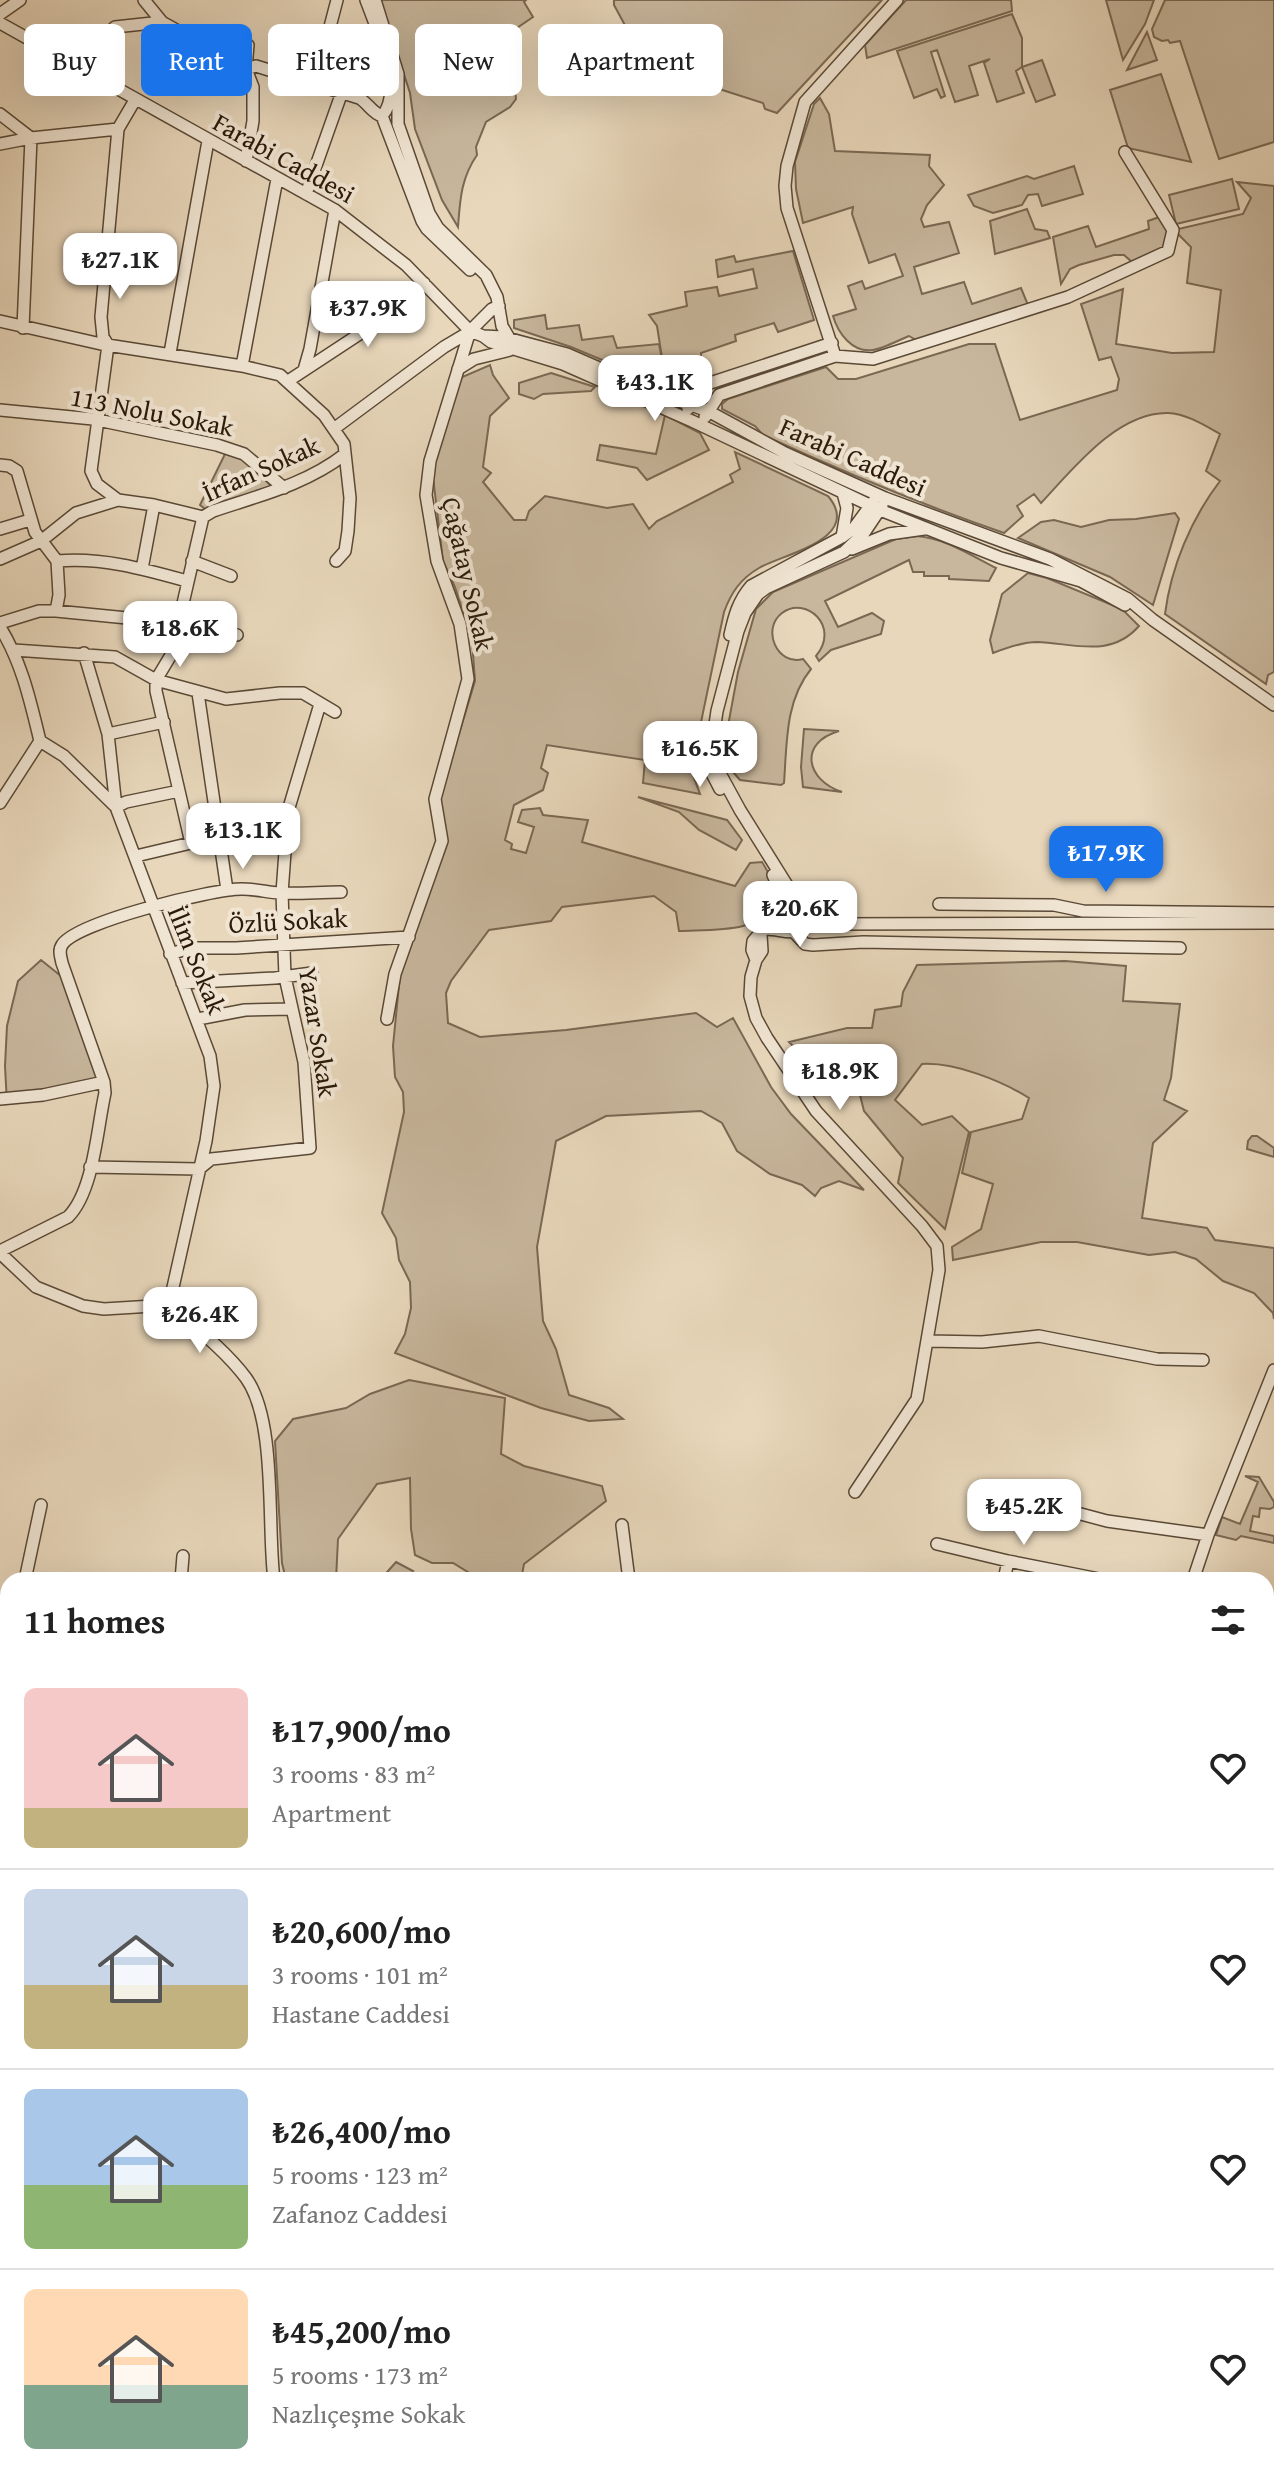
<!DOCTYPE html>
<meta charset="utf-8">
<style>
body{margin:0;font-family:"Gentium Book Plus",serif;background:#f6f6f6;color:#222;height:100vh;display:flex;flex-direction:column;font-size:30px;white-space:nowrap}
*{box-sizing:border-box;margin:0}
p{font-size:26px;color:#767676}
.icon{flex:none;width:44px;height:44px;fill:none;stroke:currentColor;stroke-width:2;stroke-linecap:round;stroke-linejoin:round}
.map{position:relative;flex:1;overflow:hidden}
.drawer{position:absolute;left:0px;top:1572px;width:1274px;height:914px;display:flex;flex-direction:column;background:#fff;border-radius:24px 24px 0 0;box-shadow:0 8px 32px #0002}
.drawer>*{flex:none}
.hud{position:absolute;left:24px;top:24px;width:800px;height:72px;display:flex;gap:16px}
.price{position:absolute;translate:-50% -68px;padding:0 18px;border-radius:16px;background:#fff;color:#222;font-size:26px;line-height:52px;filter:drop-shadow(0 2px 4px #0008)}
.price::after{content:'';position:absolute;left:50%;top:48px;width:24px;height:18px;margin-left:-12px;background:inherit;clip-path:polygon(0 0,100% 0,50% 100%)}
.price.current{background:#1a73e8;color:#fff}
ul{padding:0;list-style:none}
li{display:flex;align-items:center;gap:24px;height:200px;padding:0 24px}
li+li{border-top:2px solid #e0e0e0}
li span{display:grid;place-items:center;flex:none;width:224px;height:160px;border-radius:12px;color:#555}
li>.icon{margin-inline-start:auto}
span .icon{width:96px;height:96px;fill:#fffc;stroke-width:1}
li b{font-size:34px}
h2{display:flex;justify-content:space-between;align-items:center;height:96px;padding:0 24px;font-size:34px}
.chip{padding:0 28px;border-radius:12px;background:#fff;box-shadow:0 8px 32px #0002;font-size:28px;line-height:72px}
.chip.current{background:#1a73e8;color:#fff}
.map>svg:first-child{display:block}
</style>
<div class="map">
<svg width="1274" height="2485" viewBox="0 0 1274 2485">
<rect width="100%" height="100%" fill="#e8d7bb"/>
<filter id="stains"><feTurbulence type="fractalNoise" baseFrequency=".0025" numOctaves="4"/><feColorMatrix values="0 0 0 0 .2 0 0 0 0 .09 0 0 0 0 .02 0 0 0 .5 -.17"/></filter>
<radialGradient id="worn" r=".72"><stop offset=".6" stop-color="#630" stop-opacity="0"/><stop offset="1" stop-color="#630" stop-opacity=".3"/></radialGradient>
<path fill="#c8b79d" stroke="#7a6853" stroke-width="2" d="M380,0H526L524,2L533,17L514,30L511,54L516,99L510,107L486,122L476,147L477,155C461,178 460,200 458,227L442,200L415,129L410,93Z
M614,0H882L777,113L765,109L763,103L688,79L654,61L627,29L614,5Z
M906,0H1011L1012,11L867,58L865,45Z
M1106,0H1154L1145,24L1123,60Z
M1165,0H1274V142L1219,159L1180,41L1170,43L1168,40L1162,41L1154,37L1152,29Z
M1012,14L1022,38V67L1042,60L1055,95L1036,102L1022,67L1016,71L1024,93L997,102L984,63L990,59L969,66L978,95L955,102L937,50L931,52L945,96L941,98L937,89L914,98L897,51Z
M246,29L243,59L201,35L222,34Z
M1147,32L1157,60L1127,70Z
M1161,74L1191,162L1128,148L1110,90Z
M820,98L829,114L835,151L930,155L929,166L944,185L927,205L921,219L924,227L949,222L959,253L914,267L922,294L964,282L972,304L1021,288L1028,305L916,340L909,336C899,340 882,349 873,350C852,353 838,333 833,316L856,309L848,286L862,281L865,289L903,276L895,254L869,263L852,214L853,207L803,223L796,189L795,162L814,104Z
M1074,166L1083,194L1042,206L1038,194L1028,195L1022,205L993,213L974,206L968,195L1027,176L1034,179Z
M1232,179L1239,209L1176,224L1169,195Z
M1237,182L1274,186V672L1268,675L1266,684L1165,614C1171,567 1191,519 1220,481L1206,471L1220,434C1204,425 1187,414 1168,413C1117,412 1073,469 1041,503L1034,494L1017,506L1023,516L1004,533C920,504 843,472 763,435L755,426L722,409V404L728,399L826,367L838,379H856L969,344H995L1020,420L1117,390L1119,379L1111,357L1099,360L1081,304L1123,289L1116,344L1172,353L1214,352L1221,290L1187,283L1191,247L1174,230L1243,214L1251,198Z
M1027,209L1035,229L1047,231L1050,238L995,254L990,221Z
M1162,216L1169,228L1164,247L1132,262L1124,255H1114L1079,265L1070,269L1061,284L1053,237L1088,226L1096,247L1149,229L1148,221Z
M793,251L814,320L778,332L774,323L735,335L736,341L701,353V358L665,369L663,366V370L653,373L655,379L666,381L667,387L571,347L514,328V320L545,315L547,329L579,325L582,340L613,336L617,348L659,344L663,364L657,326L649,315L687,306L685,292L717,287L719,296L757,288L753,269L718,277L716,260L734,256L736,262Z
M490,365L493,375L509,398L490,416L483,467L491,473L483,482L514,520H526L529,511L545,496L607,508L633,504L649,529L657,521L733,482L730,475L740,469L735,452L828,496C864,539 783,554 759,568C740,579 731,593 724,612L691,770L700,794L643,783L645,760L547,745L541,768L548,773L543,790L514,805L505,840L512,844L511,849L526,853L534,827L518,822L522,810L540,808L543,815L588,820L582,842L735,886L750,863L762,862C779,887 776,918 743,926C723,931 699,930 679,931L676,912L654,896L562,907L551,921L489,930L451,981L446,993L448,1023L480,1037L566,1030L696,1013L717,1027L733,1018L771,1087L791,1114L864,1190L839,1181L821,1188L815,1196L802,1185L770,1174L737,1151L722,1123L701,1111L606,1116L556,1141L537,1247L543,1321L556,1349L569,1395L609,1408L623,1419L589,1421L541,1408L395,1353L405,1334L411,1308L410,1282L399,1260L396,1238L382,1213L404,1112L403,1092L395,1077L393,1046L400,975L447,844L439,800L475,681L472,641L455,587L443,561L433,477L436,451L460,378Z
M551,373L595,387L591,391L543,394L534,399L519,394V383Z
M665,415L700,433L709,450L647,480L637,468L597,460L600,445L656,454Z
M226,452L243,457L277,492L210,513L200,505Z
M1175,513L1179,519L1153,605L1110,577L1018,538L1041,522L1054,520L1081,527L1109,520L1136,519Z
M917,536C945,538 972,556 996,568L989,581L949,579V576H924V572H913L909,560L825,601L838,627L872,613L884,621L881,634L831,650L819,661L816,656C841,626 805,595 782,613C761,629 777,666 803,659L811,669C785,701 787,743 784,783L781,785L740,780L726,764L724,757L725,742L738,672L756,609L773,592L896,539Z
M1028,573L1047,578L1122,609L1139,626C1110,659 1073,643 1037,642C1022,642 1006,648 993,653L990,640L1002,594Z
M804,729L839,731C798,743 806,780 842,792L803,787L801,767Z
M638,797L727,820L742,840L736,850L699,830L679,812Z
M786,893L795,907V918L787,924L782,918Z
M41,960L61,976L99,1084L7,1104L5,1066L7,1026L18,981Z
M1065,961L1126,966L1123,1001L1180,1004L1171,1078L1164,1100L1187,1111L1153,1143L1142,1218L1207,1228L1215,1240L1274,1248V1319L1273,1313L1254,1293L1223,1281L1196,1259L1175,1252L1149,1255L1077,1242H1041L953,1260L952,1247L981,1229L993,1184L962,1173L971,1132L1022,1119L1029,1098C1002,1081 955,1062 922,1064L895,1100L922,1125L952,1116L969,1132L945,1229L898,1183L903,1158L864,1111L857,1083L823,1048H795L789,1042L847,1028H872L875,1010L901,1006L903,992L917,965Z
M1252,1136H1257L1274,1148V1157L1247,1149L1248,1141Z
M409,1380L505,1398L501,1454L524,1466L602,1486L606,1501L524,1564L521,1580H481L453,1563H432L415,1555L411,1529L410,1478L377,1484L338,1539L336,1580H286L282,1563L275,1441L293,1419L346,1408L370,1394Z
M1245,1476L1259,1477L1274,1502V1507L1270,1509L1260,1508L1259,1517L1253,1516L1250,1531L1274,1536V1543L1241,1536L1236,1540L1216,1535L1222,1517L1240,1524L1258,1482Z
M396,1562L413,1571L403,1580H380Z
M1274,2132V2234L1266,2238V2138Z
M1274,2404V2485H1196L1197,2478H1266V2406Z
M12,2478H228L218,2485H8Z
M582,2478H683L685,2485H583Z
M721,2478H834L832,2485H719Z"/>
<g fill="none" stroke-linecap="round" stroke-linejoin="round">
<g stroke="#5a4936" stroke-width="14">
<path id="minor" d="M144,0L162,22L246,69L256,66L359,98C368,103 372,113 382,116
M366,0L377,29
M375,0L398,74V124L429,213L438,228L486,275L497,297L502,326L509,338
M0,14L20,0
M0,23L335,210L406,265L470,331L483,336L503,337L567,354L654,392L708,411L785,453L885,498L1050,559L1128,599L1153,620L1274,705
M386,57C390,76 396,100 382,116L422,221L427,229L470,270
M76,66L115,27L162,22
M315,84L337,0
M0,114L31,138L23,328
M0,144L31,138L118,129
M246,161L253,121V87L246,69L248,45
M306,194L342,92
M0,321L101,344L242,366L280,375L324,415L344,444L350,498L348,531L345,551L336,561
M483,336L491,342L563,364L692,421L880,510L1001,558L1081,581L1125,605
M170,353L208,141
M835,356L787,208L785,186L787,166L805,102L897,0
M242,366L277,179
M458,369L474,359L510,350
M304,370L310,349L335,210
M288,381L358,335L424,283
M665,396L703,386
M688,409L697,394L707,384L832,343
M0,410L93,419L217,445L244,454L284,488
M705,417L719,395L835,356L873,359L1068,297L1168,251L1173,230L1125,152
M335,428L444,347L471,331
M0,465L9,466L17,471L35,532L57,561C102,557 144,569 187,581
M118,500L97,484L91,471L108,345L103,337L101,317L118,129L135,100
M0,529L30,520
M842,537L854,528L873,502
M852,549L889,534L924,529
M0,559L41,541L76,513L118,500L154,505L203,517
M192,561L231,576
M142,569L154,505
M56,611L59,595L57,561
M0,623L39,611H56L178,623L237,635
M0,627C22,663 30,700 40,741L64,756L116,807L210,1056L214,1086L206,1141L169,1305
M730,635C734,617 738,601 751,586L842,537L847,508L843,493
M14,650L115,657L156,680L226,699L280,693H303L335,712
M84,653L108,734L116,807L126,802L179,791
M198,693L227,890
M108,734L164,722
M706,746V762L720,789
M0,803L40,741
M136,856L191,843L156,691V680L171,655L203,517L213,511C258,496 307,484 345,454
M939,904L1054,905L1083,911L1274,913
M805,920L827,924L1274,923
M766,929C784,929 804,942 805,914L740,810L716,766L713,738L717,711L738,631L745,613L758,594L766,588L844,552L864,533L882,506
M794,932L805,944L813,945L863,942L1180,948
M761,935L762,951L756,960L751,977L750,996L756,1018L767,1038L816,1111L922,1226L937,1246L939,1270L917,1399L855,1492
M170,954L190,948H236L409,937
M756,960L752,950L753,941L774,917L781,893L773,875
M182,983L275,978L312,973
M198,1019L245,1010L292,1009
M387,1019L395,974L442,841L435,799L468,679L460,624L437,561L426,495L430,461L470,331L492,309L499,306
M0,1099L43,1095L104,1082
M90,1167L199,1169L211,1159L221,1158L310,1148L304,1062L285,977L282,893L288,811L320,704
M0,1251L68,1217C94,1191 97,1128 105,1093L104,1082L62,963C61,957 58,951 62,945C76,922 212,889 242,889C254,889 267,892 279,893C299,894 320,892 341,892
M0,1253L36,1287L83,1306L104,1309L169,1305C196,1328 225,1350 246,1378C277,1421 267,1526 274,1580
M928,1341L982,1342L1039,1336L1157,1359L1203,1360
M976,1491L1051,1506L1107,1521L1208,1535
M622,1525L629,1580
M937,1544L1008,1561L1104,1580
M25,1580L41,1505
M181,1580L183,1556
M1004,1580L1008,1561
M1193,1580L1208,1535L1274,1370
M0,1646L8,1647
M1266,1810L1274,1805
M0,1843L8,1841
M0,1945L8,1943
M1266,1976L1274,1993
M0,2059L3,2092L0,2103
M1266,2266L1274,2269
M1266,2380H1274
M366,2478L372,2480L385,2478
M485,2478V2485
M1019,2478L1022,2485
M715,2485L718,2478
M1060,2485L1064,2478"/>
</g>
<use href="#minor" stroke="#f0e5d3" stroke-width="11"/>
</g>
<g text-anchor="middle" stroke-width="8" stroke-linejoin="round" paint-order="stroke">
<g font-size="26" fill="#2b1a09" stroke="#f0e5d3">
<text transform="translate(284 158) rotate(29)" y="9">Farabi Caddesi</text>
<text transform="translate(152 412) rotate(11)" y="9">113 Nolu Sokak</text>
<text transform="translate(853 457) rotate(24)" y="9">Farabi Caddesi</text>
<text transform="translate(261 469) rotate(-24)" y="9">İrfan Sokak</text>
<text transform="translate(468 574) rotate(77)" y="9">Çağatay Sokak</text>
<text transform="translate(288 921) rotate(-3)" y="9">Özlü Sokak</text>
<text transform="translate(197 960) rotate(68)" y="9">İlim Sokak</text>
<text transform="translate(318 1032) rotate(81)" y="9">Yazar Sokak</text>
</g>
</g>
<rect width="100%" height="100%" filter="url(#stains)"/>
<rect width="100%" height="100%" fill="url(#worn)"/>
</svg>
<b class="price" style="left:120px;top:301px">₺27.1K</b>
<b class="price" style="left:368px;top:349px">₺37.9K</b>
<b class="price" style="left:655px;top:423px">₺43.1K</b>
<b class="price" style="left:180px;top:669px">₺18.6K</b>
<b class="price" style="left:700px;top:789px">₺16.5K</b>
<b class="price" style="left:243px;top:871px">₺13.1K</b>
<b class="price current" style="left:1106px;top:894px">₺17.9K</b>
<b class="price" style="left:800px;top:949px">₺20.6K</b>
<b class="price" style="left:840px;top:1112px">₺18.9K</b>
<b class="price" style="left:200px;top:1355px">₺26.4K</b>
<b class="price" style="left:1024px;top:1547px">₺45.2K</b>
<div class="hud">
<a class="chip">Buy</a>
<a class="chip current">Rent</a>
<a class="chip">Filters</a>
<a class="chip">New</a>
<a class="chip">Apartment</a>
</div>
<section class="drawer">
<h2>11 homes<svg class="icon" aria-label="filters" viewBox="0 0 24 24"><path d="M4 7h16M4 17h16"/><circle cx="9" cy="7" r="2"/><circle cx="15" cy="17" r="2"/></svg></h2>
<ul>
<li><span style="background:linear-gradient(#f6c9c9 75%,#c2b280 0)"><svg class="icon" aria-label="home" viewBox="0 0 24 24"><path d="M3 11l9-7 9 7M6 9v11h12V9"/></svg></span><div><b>₺17,900/mo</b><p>3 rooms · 83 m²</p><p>Apartment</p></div><svg class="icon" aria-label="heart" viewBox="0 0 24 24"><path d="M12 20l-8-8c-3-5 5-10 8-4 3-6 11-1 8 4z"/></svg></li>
<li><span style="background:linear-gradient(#c9d6e8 60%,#c2b280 0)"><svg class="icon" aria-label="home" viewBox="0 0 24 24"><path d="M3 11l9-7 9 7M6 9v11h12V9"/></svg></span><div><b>₺20,600/mo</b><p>3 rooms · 101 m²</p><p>Hastane Caddesi</p></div><svg class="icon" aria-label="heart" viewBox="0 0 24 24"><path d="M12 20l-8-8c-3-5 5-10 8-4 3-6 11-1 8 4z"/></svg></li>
<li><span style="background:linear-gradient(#a9c7e8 60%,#8fb573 0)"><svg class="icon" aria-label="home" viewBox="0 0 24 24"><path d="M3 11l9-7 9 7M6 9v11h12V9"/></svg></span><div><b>₺26,400/mo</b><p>5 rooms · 123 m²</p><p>Zafanoz Caddesi</p></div><svg class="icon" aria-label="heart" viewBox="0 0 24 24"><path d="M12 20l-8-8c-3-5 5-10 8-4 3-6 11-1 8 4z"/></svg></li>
<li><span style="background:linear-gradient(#ffd9b3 60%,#7fa58c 0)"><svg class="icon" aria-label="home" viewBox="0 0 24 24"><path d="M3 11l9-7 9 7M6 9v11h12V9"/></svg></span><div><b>₺45,200/mo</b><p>5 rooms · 173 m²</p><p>Nazlıçeşme Sokak</p></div><svg class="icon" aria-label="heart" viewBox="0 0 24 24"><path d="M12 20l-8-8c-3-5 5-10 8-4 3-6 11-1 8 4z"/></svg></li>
</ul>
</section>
</div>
